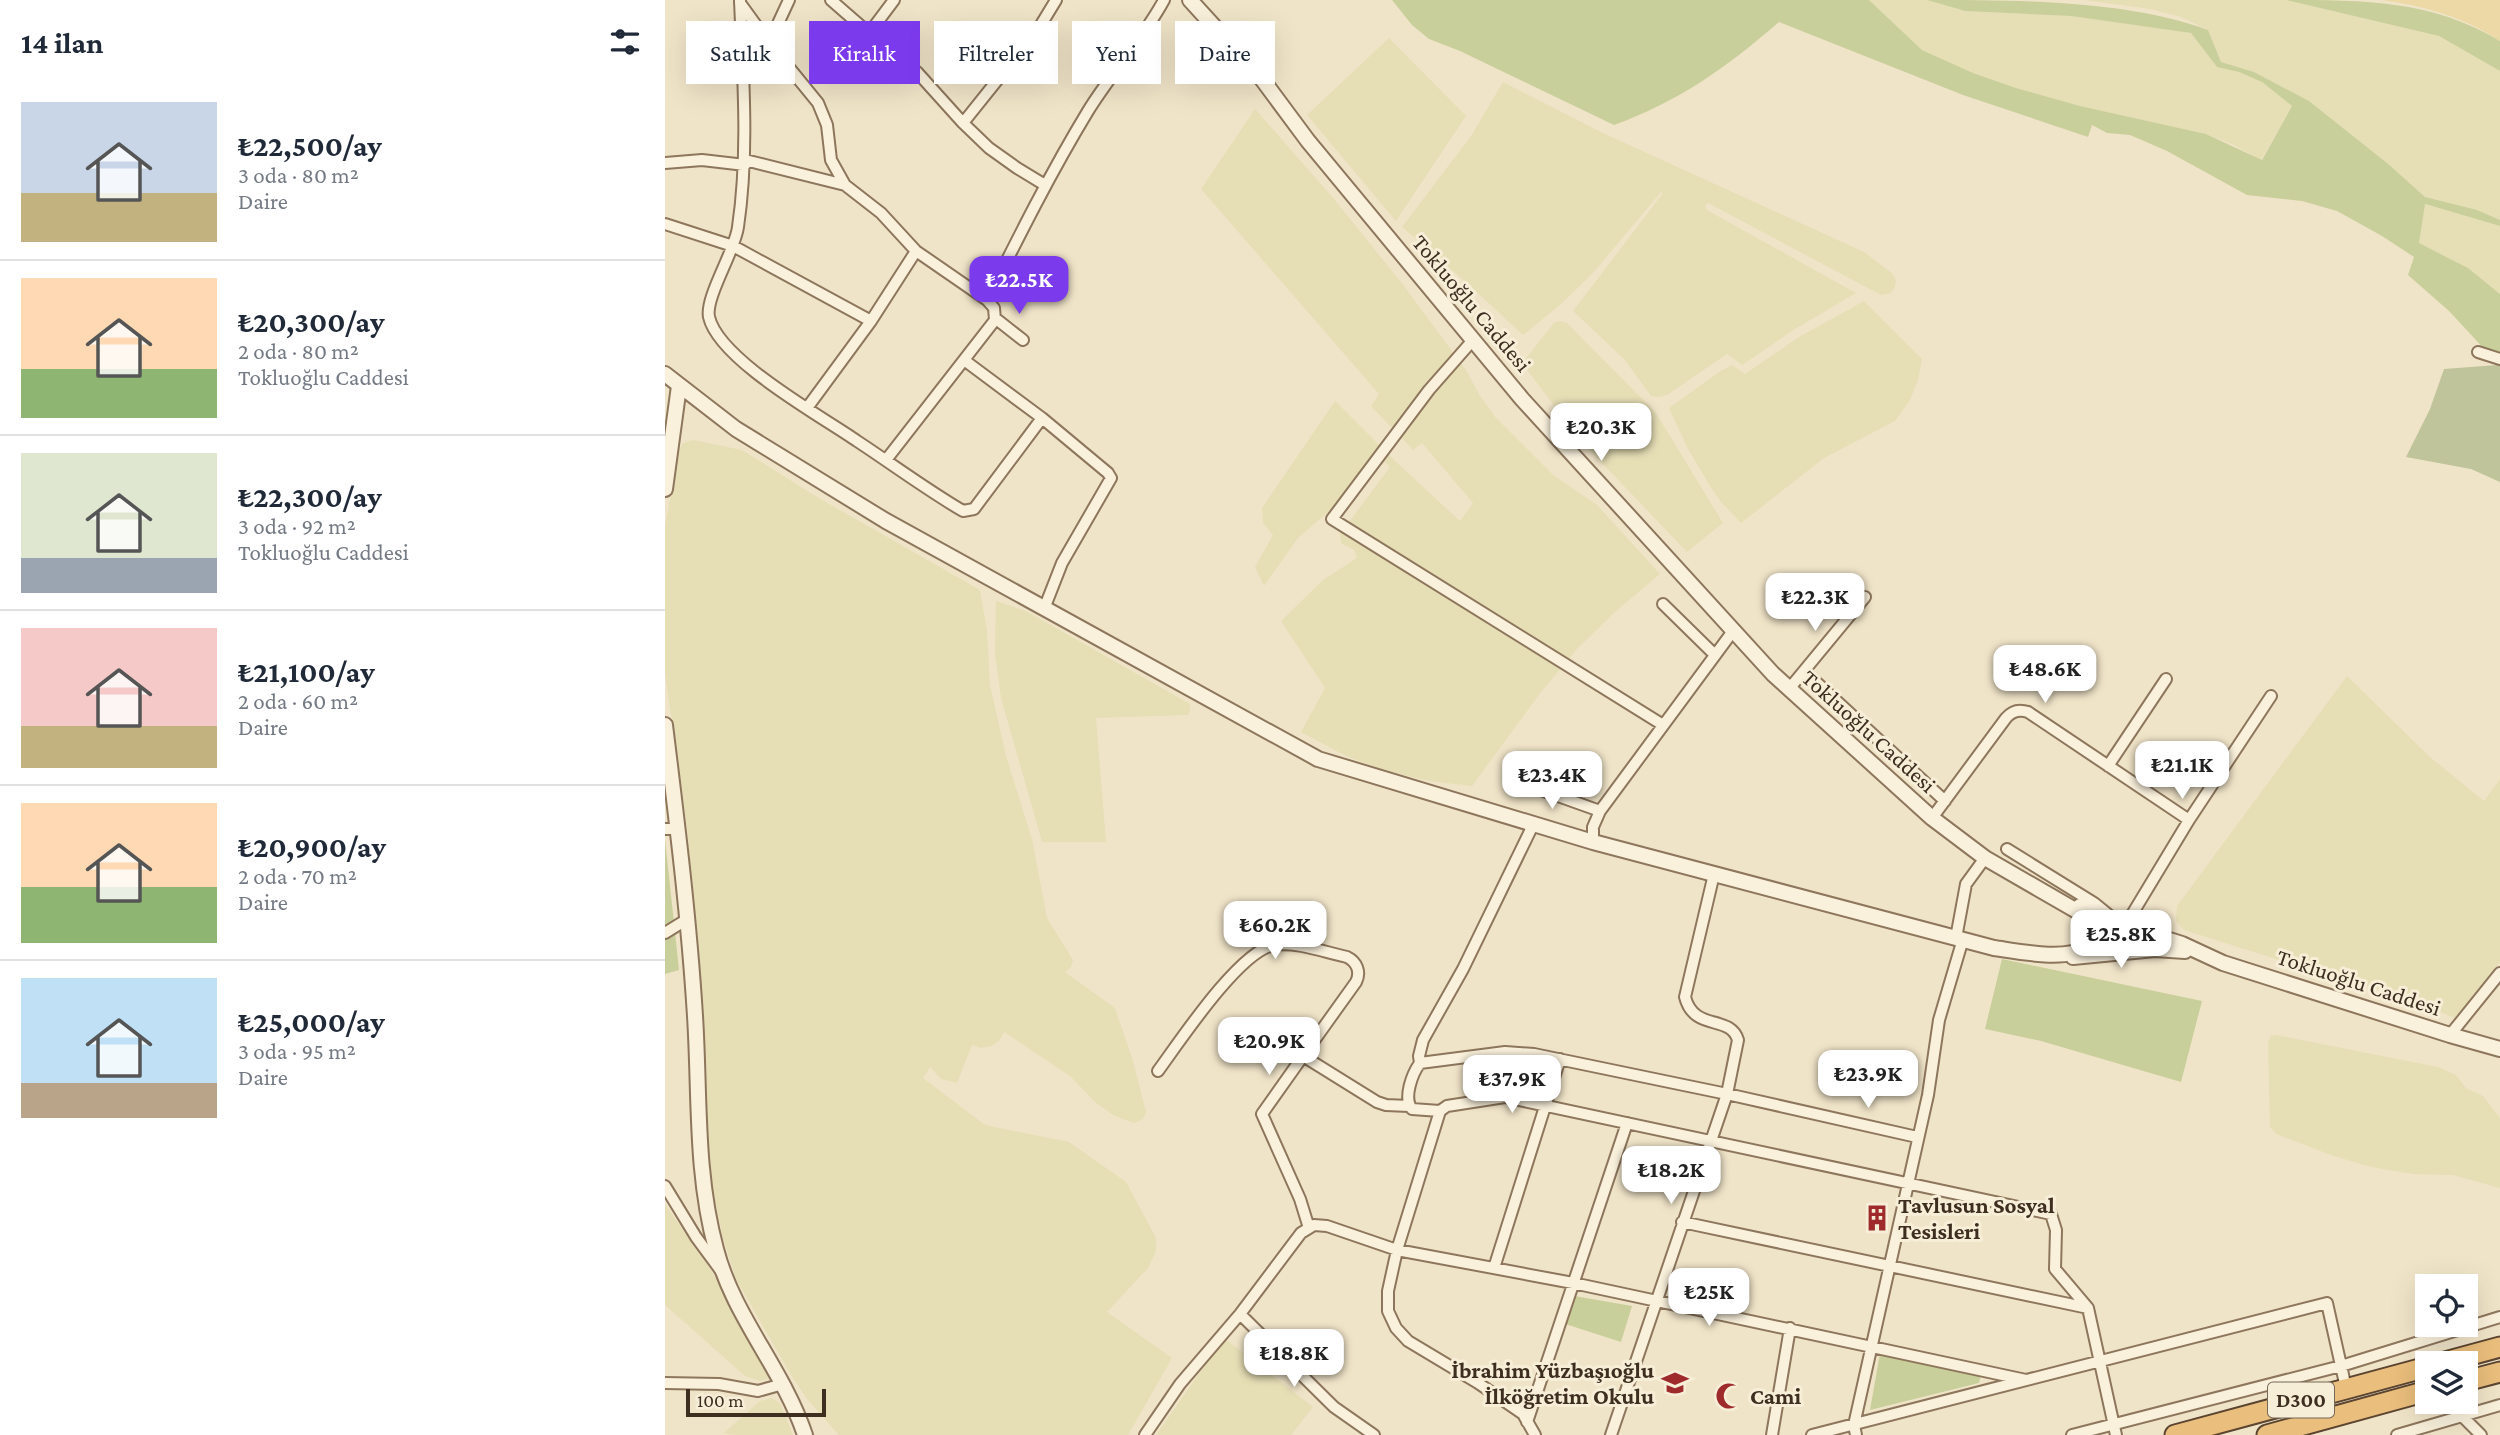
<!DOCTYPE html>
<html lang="tr">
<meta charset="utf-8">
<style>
body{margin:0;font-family:"Crimson Pro",serif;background:#f2f2f3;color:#1f2937;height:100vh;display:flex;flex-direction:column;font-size:26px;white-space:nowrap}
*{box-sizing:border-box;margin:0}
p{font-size:23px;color:#747a83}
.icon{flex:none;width:38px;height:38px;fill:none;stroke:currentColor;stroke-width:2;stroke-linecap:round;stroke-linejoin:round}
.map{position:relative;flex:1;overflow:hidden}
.drawer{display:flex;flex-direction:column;background:#fff;width:665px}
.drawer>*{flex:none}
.banner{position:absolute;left:21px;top:21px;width:665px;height:63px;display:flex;gap:14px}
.fabs{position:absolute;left:1750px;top:1274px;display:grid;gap:14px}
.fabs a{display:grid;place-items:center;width:63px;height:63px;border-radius:0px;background:#fff;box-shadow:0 7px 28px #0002;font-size:35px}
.scale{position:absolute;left:21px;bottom:18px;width:140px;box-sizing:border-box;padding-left:7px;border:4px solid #3d2e20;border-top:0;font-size:19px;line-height:24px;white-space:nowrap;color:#3d2e20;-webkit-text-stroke:5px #f7eed8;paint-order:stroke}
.price{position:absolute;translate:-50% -60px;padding:0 16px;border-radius:14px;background:#fff;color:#222;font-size:23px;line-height:46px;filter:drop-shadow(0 2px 4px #0008)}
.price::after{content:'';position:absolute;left:50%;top:42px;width:21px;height:16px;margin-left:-10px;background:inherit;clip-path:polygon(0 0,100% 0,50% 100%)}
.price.on{background:#7c3aed;color:#fff}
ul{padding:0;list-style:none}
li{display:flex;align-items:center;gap:21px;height:175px;padding:0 21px}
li+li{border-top:2px solid #e0e1e3}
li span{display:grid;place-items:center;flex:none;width:196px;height:140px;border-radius:0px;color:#555}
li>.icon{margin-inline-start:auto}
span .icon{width:84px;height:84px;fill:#fffc;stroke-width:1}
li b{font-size:30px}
h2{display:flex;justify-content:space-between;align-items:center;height:84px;padding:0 21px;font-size:30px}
.chip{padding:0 24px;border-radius:0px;background:#fff;box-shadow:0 7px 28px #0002;font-size:24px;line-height:63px}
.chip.on{background:#7c3aed;color:#fff}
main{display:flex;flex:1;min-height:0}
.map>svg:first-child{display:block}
</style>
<main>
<section class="drawer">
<h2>14 ilan<svg class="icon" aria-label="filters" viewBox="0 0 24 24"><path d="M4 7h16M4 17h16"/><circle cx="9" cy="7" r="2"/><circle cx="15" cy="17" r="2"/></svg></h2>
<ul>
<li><span style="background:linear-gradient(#c9d6e8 65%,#c2b280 0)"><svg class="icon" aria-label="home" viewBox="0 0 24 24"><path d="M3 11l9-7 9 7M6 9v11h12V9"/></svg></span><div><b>₺22,500/ay</b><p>3 oda · 80 m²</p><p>Daire</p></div></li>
<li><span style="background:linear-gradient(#ffd9b3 65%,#8fb573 0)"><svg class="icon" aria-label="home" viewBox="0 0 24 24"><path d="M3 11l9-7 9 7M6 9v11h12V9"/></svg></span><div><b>₺20,300/ay</b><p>2 oda · 80 m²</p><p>Tokluoğlu Caddesi</p></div></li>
<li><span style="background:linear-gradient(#dfe7d0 75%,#9aa5b1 0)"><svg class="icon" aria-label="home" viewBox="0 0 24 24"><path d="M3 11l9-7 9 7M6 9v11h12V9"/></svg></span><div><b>₺22,300/ay</b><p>3 oda · 92 m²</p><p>Tokluoğlu Caddesi</p></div></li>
<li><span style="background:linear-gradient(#f6c9c9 70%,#c2b280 0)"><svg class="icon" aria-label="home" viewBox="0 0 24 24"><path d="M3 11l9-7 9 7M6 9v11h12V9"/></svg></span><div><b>₺21,100/ay</b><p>2 oda · 60 m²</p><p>Daire</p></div></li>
<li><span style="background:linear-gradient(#ffd9b3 60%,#8fb573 0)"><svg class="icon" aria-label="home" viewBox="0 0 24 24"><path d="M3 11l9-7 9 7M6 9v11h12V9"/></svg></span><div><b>₺20,900/ay</b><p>2 oda · 70 m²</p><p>Daire</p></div></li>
<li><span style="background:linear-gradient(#bfe0f5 75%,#b9a48a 0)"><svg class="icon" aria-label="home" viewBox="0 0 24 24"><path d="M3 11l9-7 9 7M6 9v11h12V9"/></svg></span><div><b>₺25,000/ay</b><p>3 oda · 95 m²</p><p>Daire</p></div></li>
</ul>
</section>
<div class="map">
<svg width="1835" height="1435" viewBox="0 0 1835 1435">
<rect width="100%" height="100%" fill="#f0e4c8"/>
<path fill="#e6deb5" d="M1204,0H1262L1300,11L1406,16L1526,33L1552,67L1574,72L1597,82L1627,106L1596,160L1569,145L1541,134L1415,106L1351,88L1308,73L1257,50Z
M1419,0H1621L1774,36L1835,71V220L1812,210L1768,201L1753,193L1722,163L1644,101L1589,72L1556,62L1543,30L1516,17L1485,9Z
M724,38L801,116L731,221L642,115Z
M838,82L938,133L1199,252L1228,274L1231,280L1230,287L1226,293L1216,295L1043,203L1040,206L1042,210L1191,293L1130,329L1077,365L1062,354L1002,395L993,397L986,396L959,359L908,311L998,193L996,192L927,274L895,305L858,335L803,284L737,227L806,136Z
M590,109L669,199L739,286L801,370L815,396L831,418L888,475L932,505L995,574L952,610L912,649L876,692L807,786L764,781L722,771L681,756L636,732L660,688L616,621L658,580L692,558L689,550L676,543L675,534L725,467L720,462L633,538L599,586L590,567L608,535L598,523L597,508L670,401L729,460L795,521L808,503L757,443L748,450L706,406L714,394L536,189Z
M1759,204L1835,226V294L1803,268L1754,243Z
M1199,301L1257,359L1253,380L1245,400L1230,421L1159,458L1076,523L1056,502L1045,486L1023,449L1004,408L1054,372L1067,365L1080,374L1134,337Z
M894,321L902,323L991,413L1058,523L1022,552L916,441L857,363L889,323Z
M28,440L77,450L152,497L315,590L322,631L325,685L341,756L367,839L382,918L408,960L406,967L400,972L450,1008L468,1061L481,1112L478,1119L469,1123L450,1116L432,1104L405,1076L339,1032L334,1041L326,1046L316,1048L307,1045L292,1083L276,1079L265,1067L258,1078L320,1125L404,1142L461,1182L491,1238V1251L483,1268L442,1312L507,1358L463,1435H174L142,1399L126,1375L71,1279L58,1238L48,1192L39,1115L38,1029L29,941L23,835L0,673V527L14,450L18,443Z
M331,601L361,611L525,704V709L523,715L431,718L441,842H377L336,698L330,654Z
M1682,676L1766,758L1819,801L1835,779V962L1790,1018L1736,995L1675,979L1519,930L1511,921L1512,906Z
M1611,1035L1773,1067L1791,1075L1801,1088L1818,1096L1835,1118V1188L1788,1175L1748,1174L1706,1167L1666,1155L1611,1134L1605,1127L1603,1042L1606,1036Z
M0,1204L49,1275L105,1378L95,1381L80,1376L0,1305Z
M559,1338L648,1407L626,1435H491Z
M106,1398L115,1403L128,1435H70L59,1433L95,1401Z"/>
<path fill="#c9cf9b" d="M727,0H1204L1257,50L1308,73L1351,88L1415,106L1541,134L1597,160L1627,106L1597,82L1574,72L1552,67L1526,33L1406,16L1300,11L1262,0C1351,0 1462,0 1543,30L1556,62L1589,72L1644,101L1722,163L1760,197L1812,210L1835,220V226L1760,204L1754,243L1803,268L1835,294V366L1784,311L1743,275L1749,257L1717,236L1672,211L1637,201L1582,195L1502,151L1465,135L1442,133L1427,125L1423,137L1298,95L1114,22C1062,67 1015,101 949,125L795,51L764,39L747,25Z
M1621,0C1699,0 1767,0 1835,41V71L1774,36Z
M0,839L14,970L0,974Z
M1337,959L1537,1001L1516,1082L1376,1041L1320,1029Z
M898,1294L967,1306L956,1342L891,1321Z
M1215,1353L1316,1375L1314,1383L1205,1410Z"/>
<path fill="#ecd9a5" d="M1717,0H1835V41C1799,17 1759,6 1717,0Z"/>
<path fill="#bfc49a" d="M1832,365L1835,366V482L1806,469L1741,457L1765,409L1779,369Z"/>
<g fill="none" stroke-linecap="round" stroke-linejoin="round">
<g stroke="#8d765c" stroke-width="14">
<path id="minor" d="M75,0C78,75 84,153 73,227C70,251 40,297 44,317C54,360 156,416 192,441C227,464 262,490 298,511L309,509L377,418
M166,0L221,48L252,72L298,123L324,148L352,168L380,185
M75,3L104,43L153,103L162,125L166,160L180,185L216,213L251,251L322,300L329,308L330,320L221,460
M205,32L229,0
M77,78L104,43L124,0
M298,123L374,28L391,0
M80,160L180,185
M0,163L37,160L80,165
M0,224L68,246L206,321
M322,300C354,236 386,172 423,111C447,72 478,39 499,0
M330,318L358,340
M808,340L764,390L667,519L998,725
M1813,352L1835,359
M299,360L377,418L443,473L446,478L397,563L379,609
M142,408L206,321L251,251
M998,604L1050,655
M1139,671L1280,801
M1124,689L1200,597
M1443,766L1501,679
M851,781L935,811
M1267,818L1341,718C1347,711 1354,709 1363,712L1524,820
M0,829H12
M928,842V827L935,811L1068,631
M1342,849L1429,903L1445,916
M1460,926L1524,820L1606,696
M0,933L21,920
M1291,938L1301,884L1320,858
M1785,1035L1835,973
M755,1063L754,1056L758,1040L798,969L868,825
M493,1071C515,1041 573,953 608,945C630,941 659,952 682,957C692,962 696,972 691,982L638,1056
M775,1111L747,1109C738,1098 747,1074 755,1063L840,1052L869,1054L1062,1094L1073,1040C1065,1014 1029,1032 1020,997L1049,874
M0,1186L31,1237L56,1271
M1017,1222L1423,1308
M644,1228L635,1199L597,1114L638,1056L712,1102L721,1105L744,1106
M829,1268L895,1059
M575,1314L669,1407L709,1435
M0,1383L54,1384L93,1391L118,1384
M1783,1402L1816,1435
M862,1422L962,1123
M480,1435L515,1384L575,1314L636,1233L649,1225L662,1226L732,1250L908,1283L1361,1380
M870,1435L858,1414L813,1383L743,1341L731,1328L723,1311V1291L732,1250L775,1111L782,1106L840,1097L1386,1214L1391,1230L1390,1269L1423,1308L1451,1435
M946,1435L1062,1094L1252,1137
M1107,1435L1125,1328
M1147,1435L1662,1303L1681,1388
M1191,1435L1189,1425L1263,1095L1274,1020L1298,939
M1407,1435L1676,1366L1835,1317
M1732,1435L1835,1405"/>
</g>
<g stroke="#8d765c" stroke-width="18">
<path id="tertiary" d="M0,374L71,429L221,521L653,759L928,842L1329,948C1351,951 1402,962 1421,947C1425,944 1429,939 1432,935L1417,914L1320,858L1267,818L1108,674L857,399L643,141L597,79L525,0
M0,489L14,386
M0,725C12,822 24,919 30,1016C35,1095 30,1172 51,1249C68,1316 118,1369 140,1435
M1415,906L1460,926L1517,944L1558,963L1785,1035L1835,1049
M1408,957L1490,949L1520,951"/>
</g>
<g stroke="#5b4430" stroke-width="23">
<path id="trunk" d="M1776,1363L1835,1347
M1801,1381L1835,1372
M1510,1435L1762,1367
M1602,1435L1762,1391"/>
</g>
<use href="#minor" stroke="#faf1dc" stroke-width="10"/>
<use href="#tertiary" stroke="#faf1dc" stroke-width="14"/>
<use href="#trunk" stroke="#eabe7c" stroke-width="19"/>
</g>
<defs>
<g id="building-bare" transform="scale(2.1)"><path d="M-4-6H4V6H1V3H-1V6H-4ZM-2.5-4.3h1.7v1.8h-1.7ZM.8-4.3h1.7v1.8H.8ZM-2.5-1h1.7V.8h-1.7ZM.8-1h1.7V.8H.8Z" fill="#9e2a2b" stroke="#f7eed8" stroke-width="2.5" paint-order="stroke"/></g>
<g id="school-bare" transform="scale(2.1)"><path d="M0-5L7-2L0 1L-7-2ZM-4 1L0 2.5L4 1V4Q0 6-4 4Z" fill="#9e2a2b" stroke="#f7eed8" stroke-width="2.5" paint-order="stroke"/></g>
<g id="mosque-bare" transform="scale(2.1)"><path d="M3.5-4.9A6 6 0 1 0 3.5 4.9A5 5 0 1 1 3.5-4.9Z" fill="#9e2a2b" stroke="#f7eed8" stroke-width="2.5" paint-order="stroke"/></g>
</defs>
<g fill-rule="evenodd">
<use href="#building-bare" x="1212" y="1218"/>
<use href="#school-bare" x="1010" y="1383"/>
<use href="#mosque-bare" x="1064" y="1396"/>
</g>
<g text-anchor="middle" stroke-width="6" stroke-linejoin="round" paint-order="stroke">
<rect fill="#f7eed8" stroke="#756857" stroke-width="2" x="1603" y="1382.5" width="66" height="35" rx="5"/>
<g font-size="21" font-weight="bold" fill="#3d2e20">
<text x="1636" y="1407">D300</text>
</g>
<g font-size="23" fill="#3d2e20" stroke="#f7eed8">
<text transform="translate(807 303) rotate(50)" y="8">Tokluoğlu Caddesi</text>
<text transform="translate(1204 731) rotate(42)" y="8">Tokluoğlu Caddesi</text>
<text transform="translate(1694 982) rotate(18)" y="8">Tokluoğlu Caddesi</text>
</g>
<g font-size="23" font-weight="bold" fill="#3d2e20" stroke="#f7eed8" text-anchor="start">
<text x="1233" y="1213">Tavlusun Sosyal<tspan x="1233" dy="26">Tesisleri</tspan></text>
<text x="989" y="1378" text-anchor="end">İbrahim Yüzbaşıoğlu<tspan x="989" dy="26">İlköğretim Okulu</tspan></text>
<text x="1085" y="1404">Cami</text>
</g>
</g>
</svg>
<div class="fabs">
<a><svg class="icon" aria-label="locate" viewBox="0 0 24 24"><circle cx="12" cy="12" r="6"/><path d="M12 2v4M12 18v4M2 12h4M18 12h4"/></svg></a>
<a><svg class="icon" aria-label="layers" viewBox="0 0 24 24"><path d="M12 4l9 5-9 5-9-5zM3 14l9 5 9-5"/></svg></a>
</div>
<div class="scale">100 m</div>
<b class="price on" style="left:354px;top:316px">₺22.5K</b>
<b class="price" style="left:936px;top:463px">₺20.3K</b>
<b class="price" style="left:1150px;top:633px">₺22.3K</b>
<b class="price" style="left:1380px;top:705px">₺48.6K</b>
<b class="price" style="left:1517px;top:801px">₺21.1K</b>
<b class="price" style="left:887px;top:811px">₺23.4K</b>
<b class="price" style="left:610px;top:961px">₺60.2K</b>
<b class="price" style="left:1456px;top:970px">₺25.8K</b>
<b class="price" style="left:604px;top:1077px">₺20.9K</b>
<b class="price" style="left:1203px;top:1110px">₺23.9K</b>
<b class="price" style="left:847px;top:1115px">₺37.9K</b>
<b class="price" style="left:1006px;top:1206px">₺18.2K</b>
<b class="price" style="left:1044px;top:1328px">₺25K</b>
<b class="price" style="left:629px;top:1389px">₺18.8K</b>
<div class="banner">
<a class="chip">Satılık</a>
<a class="chip on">Kiralık</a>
<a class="chip">Filtreler</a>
<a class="chip">Yeni</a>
<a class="chip">Daire</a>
</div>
</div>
</main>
